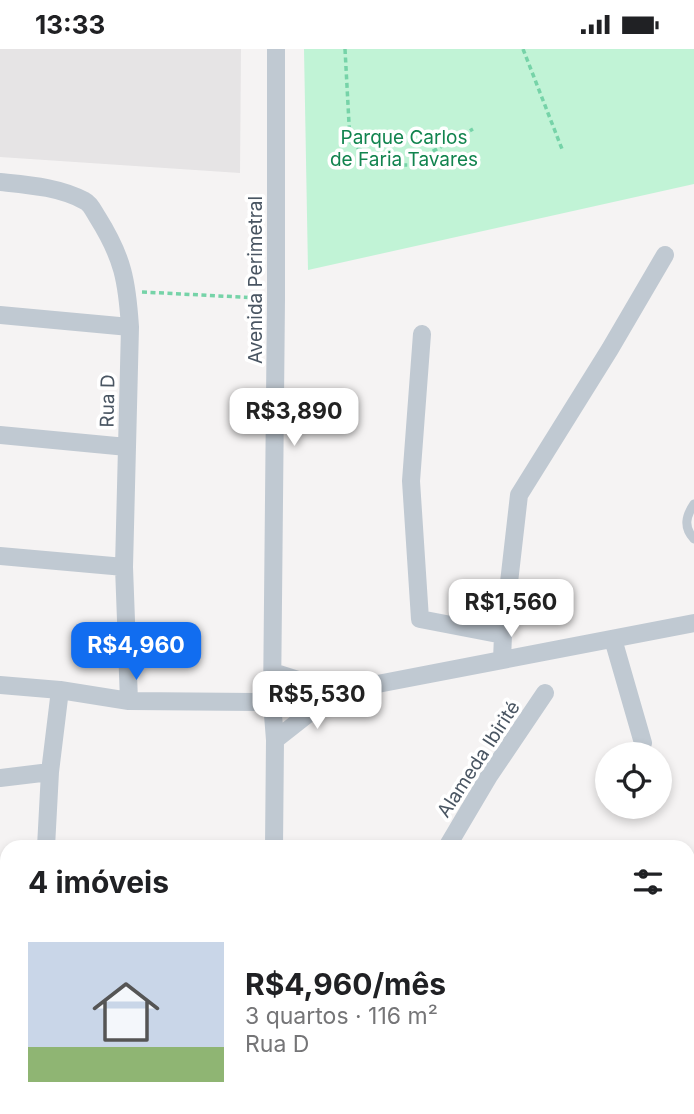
<!DOCTYPE html>
<html lang="pt">
<meta charset="utf-8">
<style>
body{margin:0;font-family:Inter,sans-serif;background:#f2f2f2;color:#202124;height:100vh;display:flex;flex-direction:column;font-size:26px;white-space:nowrap}
*{box-sizing:border-box;margin:0}
p{font-size:23px;color:#757577}
.icon{flex:none;width:38px;height:38px;fill:none;stroke:currentColor;stroke-width:2;stroke-linecap:round;stroke-linejoin:round}
.map{position:relative;flex:1;overflow:hidden}
.details{position:absolute;left:0px;top:791px;width:695px;height:275px;display:flex;flex-direction:column;background:#fff;border-radius:21px 21px 0 0;box-shadow:0 4px 10px #0003}
.details>*{flex:none}
.fabs{position:absolute;left:595px;top:693px;display:grid;gap:14px}
.fabs a{display:grid;place-items:center;width:77px;height:77px;border-radius:50%;background:#fff;box-shadow:0 4px 10px #0003;font-size:35px}
.price{position:absolute;translate:-50% -60px;padding:0 16px;border-radius:14px;background:#fff;color:#222;font-size:23px;line-height:46px;filter:drop-shadow(0 2px 4px #0008)}
.price::after{content:'';position:absolute;left:50%;top:42px;width:21px;height:16px;margin-left:-10px;background:inherit;clip-path:polygon(0 0,100% 0,50% 100%)}
.price.current{background:#116df0;color:#fff}
ul{padding:0;list-style:none}
li{display:flex;align-items:center;gap:21px;height:175px;padding:0 28px}
li+li{border-top:2px solid #e0e0e0}
li span{display:grid;place-items:center;flex:none;width:196px;height:140px;border-radius:0px;color:#555}
li>.icon{margin-inline-start:auto}
span .icon{width:84px;height:84px;fill:#fffc;stroke-width:1}
li b{font-size:30px}
h2{display:flex;justify-content:space-between;align-items:center;height:84px;padding:0 28px;font-size:30px}
.status{display:flex;justify-content:space-between;align-items:center;height:49px;padding:0 35px;background:#fff;direction:ltr}
.status svg{height:19px;fill:currentColor}
.map>svg:first-child{display:block}
</style>
<div class="status"><b>13:33</b><svg viewBox="0 0 49 12"><path d="M0 12V9h3v3zM5 12V6h3v6zM10 12V3h3v9zM15 12V0h3v12zM26 1h20v11H26zM47 4h2v5h-2z"/></svg></div>
<div class="map">
<svg width="694" height="1065" viewBox="0 0 694 1065">
<rect width="100%" height="100%" fill="#f5f3f3"/>
<path fill="#e6e4e5" d="M0,0H241L240,124L0,108Z"/>
<path fill="#c1f3d6" d="M304,0H694V135L308,221Z"/>
<g fill="none" stroke-linecap="round" stroke-linejoin="round">
<path stroke="#76d3a8" stroke-width="3.5" stroke-dasharray="5 3.5" stroke-linecap="butt" d="M345,0L350,93L381,116H408L473,80
M523,0L562,100
M142,243L260,249"/>
<path stroke="#c0c9d2" stroke-width="9" d="M694,455C686,467 683,478 694,490
M585,1059V1065
M526,1065V1059"/>
<path stroke="#c0c9d2" stroke-width="18" d="M0,133C29,136 59,138 85,152C91,155 94,163 98,169C123,209 127,232 130,278L124,518L129,652
M0,266L130,278
M422,285L411,432L420,570L503,586
M0,386L127,398
M0,507L124,518
M613,590L643,694
M502,611L503,586L519,446L610,300L665,206
M273,623L336,643
M0,636L60,641L129,652L272,653
M275,691L336,643L694,574
M0,729L50,723
M46,798L50,723L60,641
M274,798L275,691L272,653L276,250V0
M447,798L489,727L545,644
M0,853H7
M688,1041H694
M73,1059L74,1065
M169,1065L243,1059
M267,1065L270,1059"/>
</g>
<g text-anchor="middle" stroke-width="7" stroke-linejoin="round" paint-order="stroke">
<g font-size="19" fill="#12844f" stroke="#fff">
<text x="404" y="95">Parque Carlos<tspan x="404" dy="22">de Faria Tavares</tspan></text>
</g>
<g font-size="19" fill="#495562" stroke="#fff">
<text transform="translate(255 231) rotate(-90)" y="7">Avenida Perimetral</text>
<text transform="translate(107 352) rotate(-89)" y="7">Rua D</text>
<text transform="translate(478 710) rotate(-57)" y="7">Alameda Ibirité</text>
</g>
</g>
</svg>
<div class="fabs">
<a><svg class="icon" aria-label="locate" viewBox="0 0 24 24"><circle cx="12" cy="12" r="6"/><path d="M12 2v4M12 18v4M2 12h4M18 12h4"/></svg></a>
</div>
<b class="price" style="left:294px;top:399px">R$3,890</b>
<b class="price" style="left:511px;top:590px">R$1,560</b>
<b class="price current" style="left:136px;top:633px">R$4,960</b>
<b class="price" style="left:317px;top:682px">R$5,530</b>
<section class="details">
<h2>4 imóveis<svg class="icon" aria-label="filters" viewBox="0 0 24 24"><path d="M4 7h16M4 17h16"/><circle cx="9" cy="7" r="2"/><circle cx="15" cy="17" r="2"/></svg></h2>
<ul>
<li><span style="background:linear-gradient(#c9d6e8 75%,#8fb573 0)"><svg class="icon" aria-label="home" viewBox="0 0 24 24"><path d="M3 11l9-7 9 7M6 9v11h12V9"/></svg></span><div><b>R$4,960/mês</b><p>3 quartos · 116 m²</p><p>Rua D</p></div></li>
</ul>
</section>
</div>
